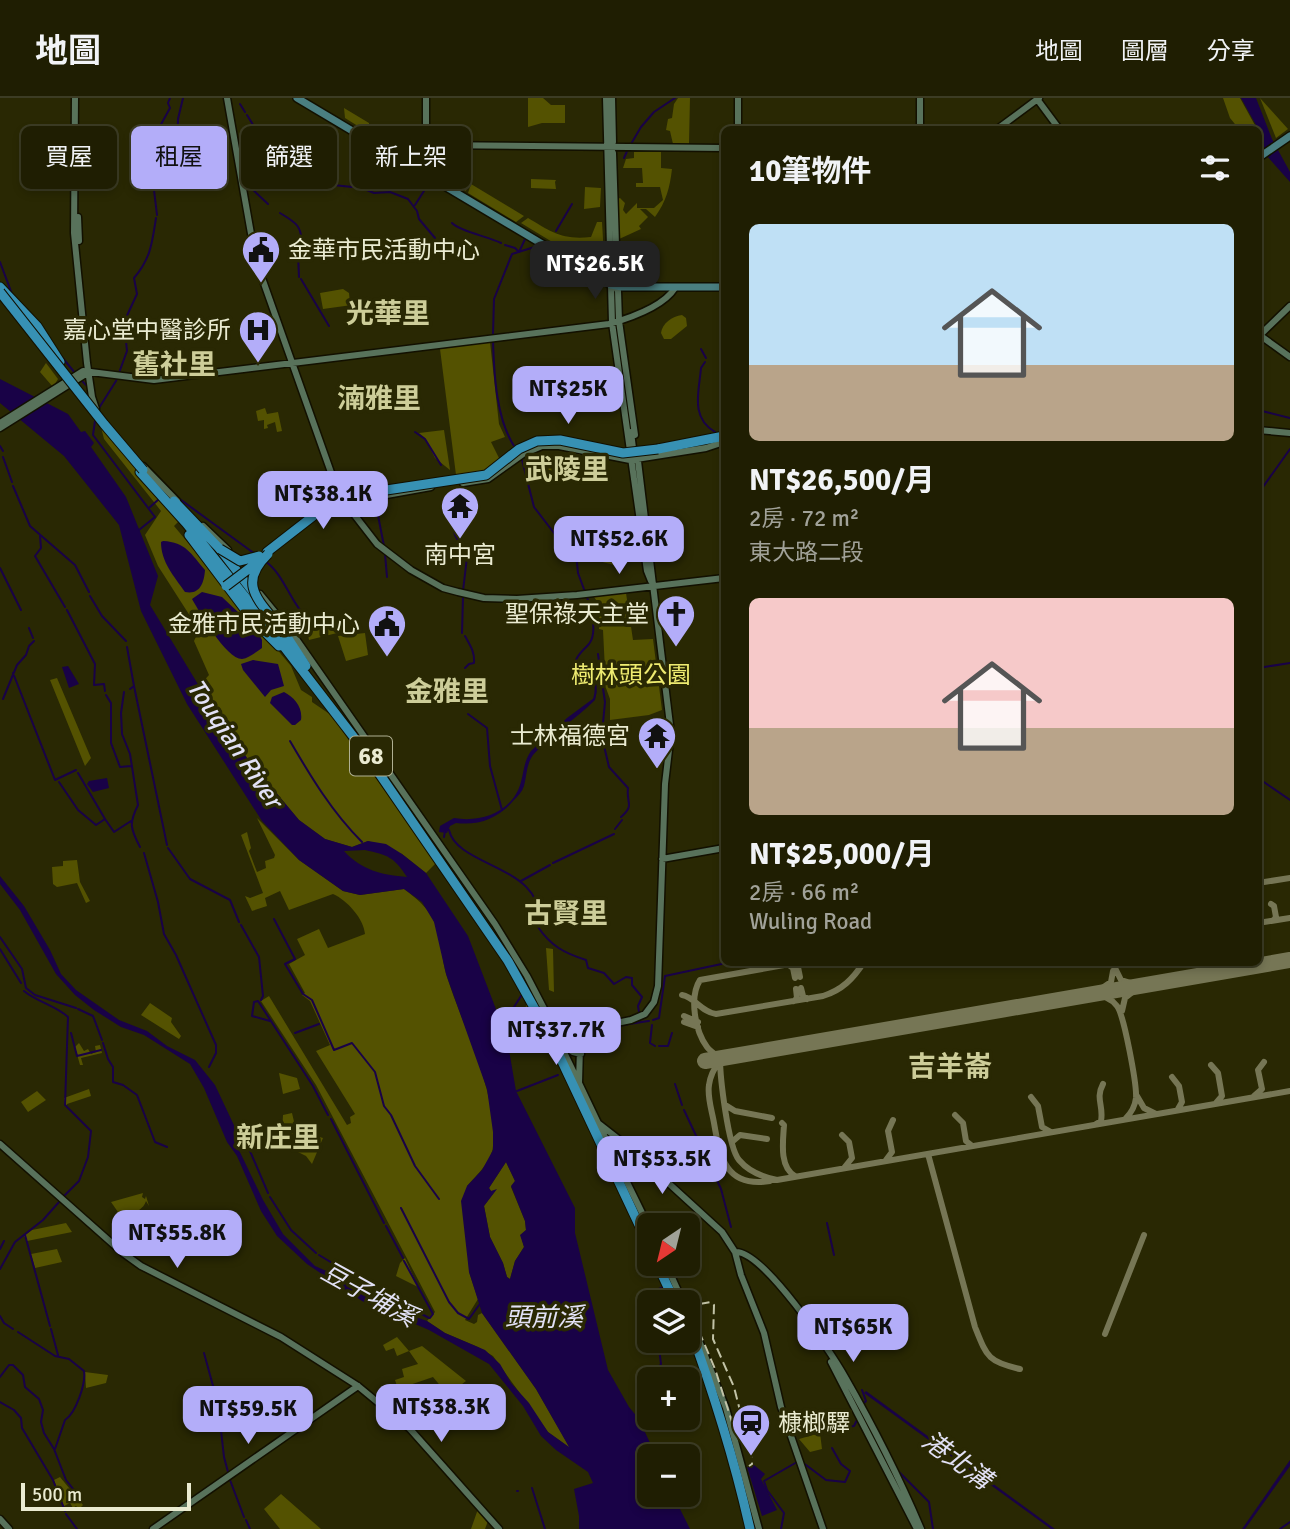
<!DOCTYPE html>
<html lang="zh-TW">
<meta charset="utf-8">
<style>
body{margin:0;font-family:Signika,"Noto Sans TC",sans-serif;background:#2c2b11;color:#f1f3f6;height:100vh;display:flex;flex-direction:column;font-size:26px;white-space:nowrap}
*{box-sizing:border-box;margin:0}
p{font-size:23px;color:#a1a299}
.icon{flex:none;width:38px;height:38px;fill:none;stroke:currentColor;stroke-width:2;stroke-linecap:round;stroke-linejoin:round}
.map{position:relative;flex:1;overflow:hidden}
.drawer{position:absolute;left:721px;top:28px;width:541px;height:840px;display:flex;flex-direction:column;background:#1f1e02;border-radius:10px;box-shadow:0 4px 10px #0003,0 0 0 2px #3c3c24}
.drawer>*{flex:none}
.banner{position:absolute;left:21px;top:28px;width:595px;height:63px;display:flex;gap:14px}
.needle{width:46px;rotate:215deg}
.tools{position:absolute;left:637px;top:1115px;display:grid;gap:14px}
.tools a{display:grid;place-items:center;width:63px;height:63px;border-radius:10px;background:#1f1e02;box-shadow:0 4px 10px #0003,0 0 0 2px #3c3c24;font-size:35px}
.scale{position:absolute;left:21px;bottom:18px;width:170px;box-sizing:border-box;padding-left:7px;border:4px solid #eaebd1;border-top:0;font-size:19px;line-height:24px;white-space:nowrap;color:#eaebd1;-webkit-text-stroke:5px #292803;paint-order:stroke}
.price{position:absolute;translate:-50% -60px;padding:0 16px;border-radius:14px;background:#b3adf9;color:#111;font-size:23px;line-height:46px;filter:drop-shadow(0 2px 4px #0008)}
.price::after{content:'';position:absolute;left:50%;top:42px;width:21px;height:16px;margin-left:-10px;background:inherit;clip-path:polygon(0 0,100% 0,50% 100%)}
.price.active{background:#222;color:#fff}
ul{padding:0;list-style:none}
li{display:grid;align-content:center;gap:14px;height:371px;padding:0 28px}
li span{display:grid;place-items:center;height:217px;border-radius:10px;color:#555}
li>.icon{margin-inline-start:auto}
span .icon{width:126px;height:126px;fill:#fffc;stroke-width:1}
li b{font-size:30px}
h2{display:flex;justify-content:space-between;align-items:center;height:84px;padding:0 28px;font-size:30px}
.pill{padding:0 24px;border-radius:10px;background:#1f1e02;box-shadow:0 4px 10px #0003,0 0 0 2px #3c3c24;font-size:24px;line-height:63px}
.pill.active{background:#b3adf9;color:#111}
header{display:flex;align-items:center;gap:42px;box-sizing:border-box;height:98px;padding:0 35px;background:#1f1e02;border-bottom:2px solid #3c3c24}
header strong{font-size:33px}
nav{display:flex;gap:38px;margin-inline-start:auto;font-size:24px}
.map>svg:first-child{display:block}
</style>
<header>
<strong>地圖</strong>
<nav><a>地圖</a><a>圖層</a><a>分享</a></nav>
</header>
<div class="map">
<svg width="1290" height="1431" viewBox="0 0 1290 1431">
<rect width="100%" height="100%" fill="#292803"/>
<path fill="#545201" d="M528,0H543L551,7H565V25H542L528,29Z
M678,0H690L689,46H673L670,33L666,32L668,21L672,20L674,6Z
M1223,0H1240L1257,31H1239L1230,20Z
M1260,0L1288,31L1276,40Z
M344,10L369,25V35L345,20Z
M371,26L418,54L413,62L371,36Z
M634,54H661V70L672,71C670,89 666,104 655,119L646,111H640L648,119L639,128L641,131L617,142L616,102L620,100L625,105L623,112L626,116L637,105V110H654L663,102L660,89H636V85H643L642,70H623L626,61L634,60Z
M425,58L468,84L466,93L420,66Z
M531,81L556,82L555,84L556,91L531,90Z
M471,86L524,118L516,124L468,95Z
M585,89L601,90L600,109L584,111Z
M528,120C552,134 561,142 591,139L597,124H602L604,158L595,157L587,152L572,156L521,125Z
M343,191L349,195L350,205L352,207L323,211L320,195Z
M682,217L686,220L687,228L671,241H664L661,235C662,226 672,218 682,217Z
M490,244L499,326L505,339L491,344L500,362L487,372L456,377L440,251Z
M46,265L58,281L53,289L40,274Z
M265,310L267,316L278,314L282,333L277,334L275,324L267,327L268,330L264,331V322L258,323L256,313Z
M100,325L180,422L174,428L291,568L301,592L312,599V604L331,617L436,765L426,775L402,756L368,743L352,749L325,741L299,722L247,660L199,588L209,577L194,543L199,532L158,468L145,437L161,413L104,341Z
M444,332L450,372L435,360L425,340L419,335Z
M536,364L558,368L560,382L542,378L543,374L536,372Z
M589,449L623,457L622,459L619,458V462L614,467L591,461L589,455L592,451Z
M626,495L633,542L653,541L662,612L649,617L610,622V601L600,574L605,572L603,532L599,531V520L603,512L594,499Z
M335,526L337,535L309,542L306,528Z
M365,535L368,557L346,563L338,538Z
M57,580L91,660L85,668L50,582Z
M257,720L299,762L343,793L360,797L404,791C416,800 426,808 433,821C442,838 441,861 447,879C463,929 498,995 493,1048C492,1063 477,1077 467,1088L469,1174L478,1201L465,1222L474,1226L477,1224L478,1217L482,1215L536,1291L570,1350L548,1334L493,1258L478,1249L445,1235L427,1223L435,1214L316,987L261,903L269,898L347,1027L351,1025L350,1019L355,1016L316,953L330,947L310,903L302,897L305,895L289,866L305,857L297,841L319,831L328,850L365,836C364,821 347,802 333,796L289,812L280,793L265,800L267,808L252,813L245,798L250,800L263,795L241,737L247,734L251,750L249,753L257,774L266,770L265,763L274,760L275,757Z
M77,762L80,784L90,803L86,805L77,785L57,789L53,786L52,769L63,768V763Z
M546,850L553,851L554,894L549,892Z
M528,902L541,928L537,930L539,936L522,945L516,938Z
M150,905L172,920L171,924L181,938L179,941L141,917Z
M79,945L84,953L88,951L91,956L96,954L95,948L100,947L102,955L81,960L83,967H80L75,949Z
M279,975L297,980L300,991L283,996Z
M89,991L91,998L67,1006L65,1009L64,1000Z
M37,993L46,1002L28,1014L21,1004Z
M292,1015L296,1032L323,1040L312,1066L306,1058L294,1052L282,1035L283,1017Z
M506,1064L515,1083L511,1089L525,1123L526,1132L521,1137L524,1149L515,1163L510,1181L507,1179L503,1165L490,1139L484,1108L495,1093H491L489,1090Z
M143,1095L142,1099L145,1101L146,1098L149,1108L146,1103C143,1114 126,1119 116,1118L118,1114L111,1104Z
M66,1125L72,1134L27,1143L24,1138L32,1132Z
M57,1151L62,1164L35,1170L31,1156Z
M405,1160L418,1189L396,1178L400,1165Z
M397,1239L409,1253L422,1248L466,1283L448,1297L433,1279L398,1291L395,1282L404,1279L402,1271L418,1266L409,1253L397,1258L394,1250L386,1253L383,1247Z
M85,1274L108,1277L106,1285L86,1290Z
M820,1335L822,1351L810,1354L799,1341Z
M60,1379L83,1407L79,1411L76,1408L73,1410L70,1405L64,1408L54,1382Z
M281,1396L321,1431H280L264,1411Z
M478,1411L488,1423L485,1431H471Z"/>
<path fill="#190247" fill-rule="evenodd" d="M1241,0H1256L1272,41L1290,74V84L1267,58L1256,27Z
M0,281L68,316L81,334L85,333L94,345L91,349L126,399L158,478L150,507L199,588L247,660L299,722L325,741L352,749L368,743L386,746L402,756L426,775L468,838L507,940L516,993L575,1110V1135L608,1272L629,1309L639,1321L656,1358H649V1396L673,1397L690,1431H579V1418L574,1391L593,1385L588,1374L556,1352L541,1338L523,1308L489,1266L429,1232L362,1203L307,1166L277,1138L261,1113L237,1058L227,1044L204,990L190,966L144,937L121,929L94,912L75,897L56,876L20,812L0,786V778L24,808L50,852L61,876L76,892L119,922L147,933L167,948L195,962L215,987L240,1040L237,1048L263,1102L283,1136L315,1168L342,1180L371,1198L407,1216L427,1223L445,1235L485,1252L500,1266L511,1285L529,1305L548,1334L569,1349L536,1291L482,1215L469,1174L461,1103L467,1088L482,1072L493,1052V1034L487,991L446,876L434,824L422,804L404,791L360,797L343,793L299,762L262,723L187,606L141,513L119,427L64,358L0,305ZM365,752C388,757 394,759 407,779C382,777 361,772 344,753ZM506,1064L515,1083L511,1088L525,1123L526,1132L520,1137L524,1149L515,1163L510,1181L507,1179L503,1165L490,1139L484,1108L497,1091L491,1093L489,1090Z
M163,443C186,444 191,456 205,472C204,485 200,497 185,494C174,478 161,464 161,444Z
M202,494L222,499L257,532L262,542V550C256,554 249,560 242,561C226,561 199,513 192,501Z
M253,562L278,566L284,588L271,592L265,599L243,572L241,566Z
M68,568L79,586L69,590L62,569Z
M597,591L595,602C576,621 551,636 533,657C526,667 527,677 524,688C522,694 518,698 514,702C499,720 479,728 456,725L450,728L447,735L439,734L440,728L454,720C481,725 513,714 521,684C524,673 524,663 531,653L567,620L594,600Z
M284,594C294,599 303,609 301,622L295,627H292L270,605L272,599Z
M107,680L109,690L93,694L87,686L89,683Z
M866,1293L1055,1431H1051L864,1295Z
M1290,1362V1368L1245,1431H1242Z
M754,1367L765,1376L761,1381L777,1412L762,1418L747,1369L752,1370Z"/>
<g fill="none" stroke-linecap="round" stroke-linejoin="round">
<path stroke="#190247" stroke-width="2" d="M183,0L178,21L177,63C184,73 198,74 209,76
M240,6L245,14
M247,17L255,30L271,43L288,66L333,87L362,90L374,95L390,94L408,101L417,113L419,121L435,140
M631,46L641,29L654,14L675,0
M624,60L628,51
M251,90L268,106
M415,107L431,82
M280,115C295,124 303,128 301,147
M157,117L154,92C168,76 158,79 160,64C161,58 163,52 165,46L160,43L159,30L170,10L168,5L170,0
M452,125C461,134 487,138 501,145
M556,133L572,106
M505,147L515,150L519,154L526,139
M0,164L12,196
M299,179L298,156L300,150
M301,181L329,228
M493,236L494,201L512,156L541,147
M493,242C494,276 496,323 516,351
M701,251L706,260
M61,258L75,275
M705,264L701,270C699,294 690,319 715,334
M81,282L86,287
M99,310L116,283L127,253L124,224L137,196L134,180C151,160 152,145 156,120
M1262,313L1290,320
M95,323L93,337L155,419L139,432
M415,334L425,341L441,367
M0,348L3,353
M3,359L12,384
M522,362L534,409L554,435L568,445L576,455L578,475L585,494
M13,388L30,428L75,467L89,494
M1258,396L1290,351
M177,399L255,456
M375,402L384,448
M460,405L452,424L455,437L467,459L463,493
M150,409L159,401
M40,438L41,450L35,458L65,509
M385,456L387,479
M265,463C288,479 291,514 317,526
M0,470L21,512
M90,498L102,518L126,543
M587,499C591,512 598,534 589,546C583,553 577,556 575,565C590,575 600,582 594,601
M67,512L95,566L94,587L104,586L105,593
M29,530L33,540
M462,535L463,499
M465,538C470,547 475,554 474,565L469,566L465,570
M127,549L134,588L130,591
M598,556L605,604L603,625
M1258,570L1290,565
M13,575L55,682L76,672
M134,588L167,747
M124,594L121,615L122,636L130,656L138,707C129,725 130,730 140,749
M106,597L111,605V645L120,669L131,668
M3,601L17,567L26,557L29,548L34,543
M468,616L487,630L490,668L502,712
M596,629L605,652L609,669L628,690C626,706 635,707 621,719
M290,643C311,679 332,714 362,744
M78,675L105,721
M1258,680L1290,702
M59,684L78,712L96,727L105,721L114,734L131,723
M615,731L622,722
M449,732C457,770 550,768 538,829C551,848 564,855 586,862L588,870L604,875L614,886L626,879L632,880V887L642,899L638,908L639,914
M444,739L445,733
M168,750L190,781L230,802L239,824
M144,755L158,804L164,836L176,857L216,947V955L209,969
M553,765L614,736
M521,783L550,767
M274,821L295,861L285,866L303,896L312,902L334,952L352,945L375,974L384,1008L391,1017L415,1068L439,1101
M241,827L259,859L263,898L261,902
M0,839L22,871L26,890L35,897L76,910
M0,851L21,885
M24,893C37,904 55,907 68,919L65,1007L91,1033L88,1059L79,1083L64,1098
M78,911L93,918L102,942
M653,922L659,920L665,878L731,864
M270,923L252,918L254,904L258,903L313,988L328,1017
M652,927L650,945L655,948
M503,933L512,912L523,895
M71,935L77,958L101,952
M295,935L319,926
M103,945L108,961L113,969V984L123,987L137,997L155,1044L167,1049
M588,945C603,928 628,926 649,923
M659,948H668L672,935
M675,986L682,1007
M517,993L558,977
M684,1012L721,1091L731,1129
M331,1021L384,1125
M242,1035L246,1042
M247,1046L268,1095
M270,1099L291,1132L316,1155
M401,1110L449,1204L458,1215L469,1221L479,1207
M654,1125V1127
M827,1125L834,1157
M386,1128L403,1160
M25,1137L50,1228
M0,1151L4,1143
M319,1157L367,1186
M404,1163L433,1216L430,1220
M670,1166L677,1183
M0,1171L15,1144L43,1122L59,1104
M370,1188L384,1196
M387,1197L429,1220
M649,1217L643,1197L664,1189
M0,1218L4,1225L13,1231
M51,1231L58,1257
M18,1234L55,1258L69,1261L84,1273C86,1285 76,1315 65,1322L55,1351
M204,1255L218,1306L224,1359L228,1374
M0,1279L9,1267H13L23,1277L25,1289L39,1301L43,1312L41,1324L44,1335L54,1351L66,1382L82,1402
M649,1281L661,1266L658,1242
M862,1292L866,1303L863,1306
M0,1304L14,1312L21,1320L22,1330L53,1382L65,1413
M502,1320L505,1318
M492,1324H494
M641,1325L649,1311
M833,1335L837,1331L854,1328L857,1322
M802,1364L826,1382L845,1384L850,1373L841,1366L832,1350
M899,1374L929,1404L933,1431
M230,1382L244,1419
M532,1390L545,1431
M517,1393H518
M66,1416L77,1431
M246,1422L250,1431
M781,1431L784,1415L767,1392L764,1383L797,1364
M1280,1431L1290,1424"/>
<path stroke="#767655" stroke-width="6" d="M1258,785L1290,780
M1271,806L1274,808L1276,819L1274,822
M1258,825L1290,820
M1112,864L1121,882L1141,888
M1220,864L1233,872
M789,867L793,870L795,880
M800,879L798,869L800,865
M801,890L803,898L807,901
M1095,895L1111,884L1113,873
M1093,896C1103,897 1111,900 1117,908C1124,917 1137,987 1136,1000C1135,1008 1132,1014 1126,1020
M682,897C695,899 701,914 716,916L823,898C842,892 853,881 864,864
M794,903L797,900L796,891
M1122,913L1125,900L1139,889
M684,918L698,924
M684,924L698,929
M720,960C720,979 728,1049 739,1062C749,1074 762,1079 777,1082L1290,993
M720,960C716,957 710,953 707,949C695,933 689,899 700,882L801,864
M720,962C715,969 710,978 709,987C707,999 712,1013 714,1025C720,1060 726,1090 770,1083
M1211,967L1218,975L1222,998L1216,1005
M1172,979L1179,988L1182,1004L1178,1011
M1137,998L1144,1010L1156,1016
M1254,998L1262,991L1258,972L1264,964
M1031,999L1038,1008L1042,1029L1051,1034
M727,1008L735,1013L772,1020
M955,1017L963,1025L966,1043L971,1047
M782,1025L784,1027C783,1043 779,1069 795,1078
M1096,1026L1101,1023C1104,1008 1095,1001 1103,986
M842,1037L849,1044L852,1060L844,1070
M733,1043L740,1037L767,1041
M928,1056L975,1229C987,1259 988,1264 1020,1271
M886,1062L892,1054L888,1033L893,1022
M1105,1236L1144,1137"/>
<path stroke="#767655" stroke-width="16" d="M705,963L1290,862"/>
<g stroke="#121000" stroke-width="9">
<path id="secondary" d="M75,0L74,135L87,265L92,299L96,311
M227,0L253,147L261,177L339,397L377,446L411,472L443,490L458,494L484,500L517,501L577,497L724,480
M606,0L612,225L647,473L651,483
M738,0V32
M1037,1L1060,32
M920,32V0
M996,32L1039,0
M426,47L724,50
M609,48L613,55L617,177L615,184
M609,48L613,44L612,0
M413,69L426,47V0
M78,119L79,143
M615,188L618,193L619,223L635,337
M1258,236L1290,259
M1258,239L1290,208
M0,325L83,273L154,282L609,226C630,220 663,209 675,190
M0,330L89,274
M1258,332L1290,335
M631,334L634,358
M634,361L638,363L671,635L665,686L658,888L654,904L645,916L631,922L597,929L586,937L580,949L579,985L598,1025L630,1050L722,1134L735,1154L741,1177L764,1235L781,1309L823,1431
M143,368L177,403
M463,385L488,381L523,356L542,348H559L630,362L706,350L724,344
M342,405L431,389
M203,428L228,452
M260,496L292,535L495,826L527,878L563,947L573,954L581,956
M662,761L724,750
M561,948L578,983
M599,1027L649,1129
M0,1046L123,1155L141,1168L281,1239L358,1288L410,1331L499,1431
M735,1154C762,1151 831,1254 845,1279C873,1328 899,1379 921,1431
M666,1166L683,1204
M688,1215L726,1310L759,1431
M831,1264L917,1431
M0,1421L9,1431
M153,1431L358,1288"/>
</g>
<g stroke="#121000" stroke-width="10">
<path id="primary" d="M297,0L611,187L622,189H724
M1258,60L1290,38"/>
</g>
<g stroke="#121000" stroke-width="11">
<path id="highway" d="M0,189L37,228L60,264
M658,351L724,338
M140,374L186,425L258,515L359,646L508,863L550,938L649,1148
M174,403L220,451L254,495
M189,437L253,522L279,548
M267,454L321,412
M285,536L306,568
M657,1166L675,1204
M688,1225C713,1293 734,1360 750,1431"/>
</g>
<use href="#secondary" stroke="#58725b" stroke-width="6"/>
<use href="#primary" stroke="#4a7f81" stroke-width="7"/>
<use href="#highway" stroke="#3791b4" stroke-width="9"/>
<path stroke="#c2c3a7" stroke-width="2" stroke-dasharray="10 5" stroke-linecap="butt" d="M733,1327L715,1271L690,1212L694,1207L711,1204L714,1207L713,1241L734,1289L751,1356L752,1366L749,1368"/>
<g stroke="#121000" stroke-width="11" stroke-linecap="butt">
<path id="highway-bridge" d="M0,194L104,326L143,372
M315,416L340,399L486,377L519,351L537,343L560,342L623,355L658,351
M220,451L240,463L259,458
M268,456C234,489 264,506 285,536
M226,488L255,466"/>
</g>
<use href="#highway-bridge" stroke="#3791b4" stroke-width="9"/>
</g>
<defs>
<g id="civic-pin" transform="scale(2.0125)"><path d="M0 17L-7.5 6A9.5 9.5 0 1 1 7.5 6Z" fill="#b3adf9" stroke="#292803"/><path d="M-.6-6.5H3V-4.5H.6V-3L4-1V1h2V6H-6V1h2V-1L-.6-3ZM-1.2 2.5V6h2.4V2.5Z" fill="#111"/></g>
<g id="hospital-pin" transform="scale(2.0125)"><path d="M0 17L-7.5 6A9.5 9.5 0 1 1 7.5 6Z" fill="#b3adf9" stroke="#292803"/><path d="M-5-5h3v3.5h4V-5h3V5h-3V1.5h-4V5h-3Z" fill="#111"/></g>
<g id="temple-pin" transform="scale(2.0125)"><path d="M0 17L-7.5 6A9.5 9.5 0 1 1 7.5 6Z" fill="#b3adf9" stroke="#292803"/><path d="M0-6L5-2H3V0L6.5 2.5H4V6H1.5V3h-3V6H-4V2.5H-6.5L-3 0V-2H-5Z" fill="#111"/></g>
<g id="church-pin" transform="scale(2.0125)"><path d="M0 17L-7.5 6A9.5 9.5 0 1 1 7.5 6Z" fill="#b3adf9" stroke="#292803"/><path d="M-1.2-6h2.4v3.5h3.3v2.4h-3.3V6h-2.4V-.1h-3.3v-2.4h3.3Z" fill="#111"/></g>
<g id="station-pin" transform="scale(2.0125)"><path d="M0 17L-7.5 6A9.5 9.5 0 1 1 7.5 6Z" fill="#b3adf9" stroke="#292803"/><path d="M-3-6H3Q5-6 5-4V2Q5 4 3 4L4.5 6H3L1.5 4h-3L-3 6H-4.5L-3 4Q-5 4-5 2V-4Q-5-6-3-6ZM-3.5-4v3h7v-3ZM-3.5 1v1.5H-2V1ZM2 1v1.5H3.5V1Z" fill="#111"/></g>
</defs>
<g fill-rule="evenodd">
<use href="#civic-pin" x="261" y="152"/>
<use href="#hospital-pin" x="258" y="232"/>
<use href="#temple-pin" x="460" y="408"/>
<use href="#church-pin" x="676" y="516"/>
<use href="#civic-pin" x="387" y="526"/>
<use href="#temple-pin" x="657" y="638"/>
<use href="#station-pin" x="751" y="1325"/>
</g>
<g text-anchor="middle" stroke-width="7" stroke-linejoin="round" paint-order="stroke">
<rect fill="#292803" stroke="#b0b093" stroke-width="2" x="350" y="638.5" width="42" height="39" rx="5"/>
<g font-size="23" font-weight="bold" fill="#eaebd1">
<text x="371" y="666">68</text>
</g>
<g font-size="24" fill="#eaebd1" stroke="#292803" text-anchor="end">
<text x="288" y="160" text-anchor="start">金華市民活動中心</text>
<text x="231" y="240">嘉心堂中醫診所</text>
<text x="460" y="465" text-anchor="middle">南中宮</text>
<text x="649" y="524">聖保祿天主堂</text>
<text x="360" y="534">金雅市民活動中心</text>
<text x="630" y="646">士林福德宮</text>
<text x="778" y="1333" text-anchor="start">槺榔驛</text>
</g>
<g font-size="24" fill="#eeeb70" stroke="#292803">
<text x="631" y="585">樹林頭公園</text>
</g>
<g font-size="26" font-style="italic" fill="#e2e1f6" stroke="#292803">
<text transform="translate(235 645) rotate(56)" y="9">Touqian River</text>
<text transform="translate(369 1196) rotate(29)" y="9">豆子埔溪</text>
<text x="544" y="1228">頭前溪</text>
<text transform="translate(957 1362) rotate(36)" y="9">港北溝</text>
</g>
<g font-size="28" font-weight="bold" fill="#cdcd99" stroke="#292803">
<text x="388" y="225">光華里</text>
<text x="174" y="276">舊社里</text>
<text x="379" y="310">湳雅里</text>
<text x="567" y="381">武陵里</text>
<text x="447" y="603">金雅里</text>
<text x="566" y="825">古賢里</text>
<text x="950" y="978">吉羊崙</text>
<text x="278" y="1049">新庄里</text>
</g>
</g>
</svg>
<div class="tools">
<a><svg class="needle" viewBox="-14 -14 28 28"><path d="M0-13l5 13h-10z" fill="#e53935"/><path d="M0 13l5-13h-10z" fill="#a1a299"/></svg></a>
<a><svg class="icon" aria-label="layers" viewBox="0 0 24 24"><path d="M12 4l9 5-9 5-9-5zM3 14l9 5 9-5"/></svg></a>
<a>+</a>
<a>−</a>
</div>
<div class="scale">500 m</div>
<b class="price active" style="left:595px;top:203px">NT$26.5K</b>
<b class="price" style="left:568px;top:328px">NT$25K</b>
<b class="price" style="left:323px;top:433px">NT$38.1K</b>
<b class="price" style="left:619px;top:478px">NT$52.6K</b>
<b class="price" style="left:556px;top:969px">NT$37.7K</b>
<b class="price" style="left:662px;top:1098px">NT$53.5K</b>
<b class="price" style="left:177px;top:1172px">NT$55.8K</b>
<b class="price" style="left:853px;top:1266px">NT$65K</b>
<b class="price" style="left:441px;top:1346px">NT$38.3K</b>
<b class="price" style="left:248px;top:1348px">NT$59.5K</b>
<div class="banner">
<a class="pill">買屋</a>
<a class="pill active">租屋</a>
<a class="pill">篩選</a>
<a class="pill">新上架</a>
</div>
<section class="drawer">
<h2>10筆物件<svg class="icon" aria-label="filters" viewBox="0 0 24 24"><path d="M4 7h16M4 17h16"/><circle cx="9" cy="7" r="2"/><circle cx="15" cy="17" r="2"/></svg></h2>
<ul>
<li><span style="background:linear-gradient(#bfe0f5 65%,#b9a48a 0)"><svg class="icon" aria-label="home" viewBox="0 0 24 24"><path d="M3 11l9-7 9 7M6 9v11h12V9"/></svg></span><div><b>NT$26,500/月</b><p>2房 · 72 m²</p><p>東大路二段</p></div></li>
<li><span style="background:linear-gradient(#f6c9c9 60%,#b9a48a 0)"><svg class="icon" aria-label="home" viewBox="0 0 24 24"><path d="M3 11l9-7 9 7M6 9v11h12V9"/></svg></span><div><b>NT$25,000/月</b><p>2房 · 66 m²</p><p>Wuling Road</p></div></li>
</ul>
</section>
</div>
